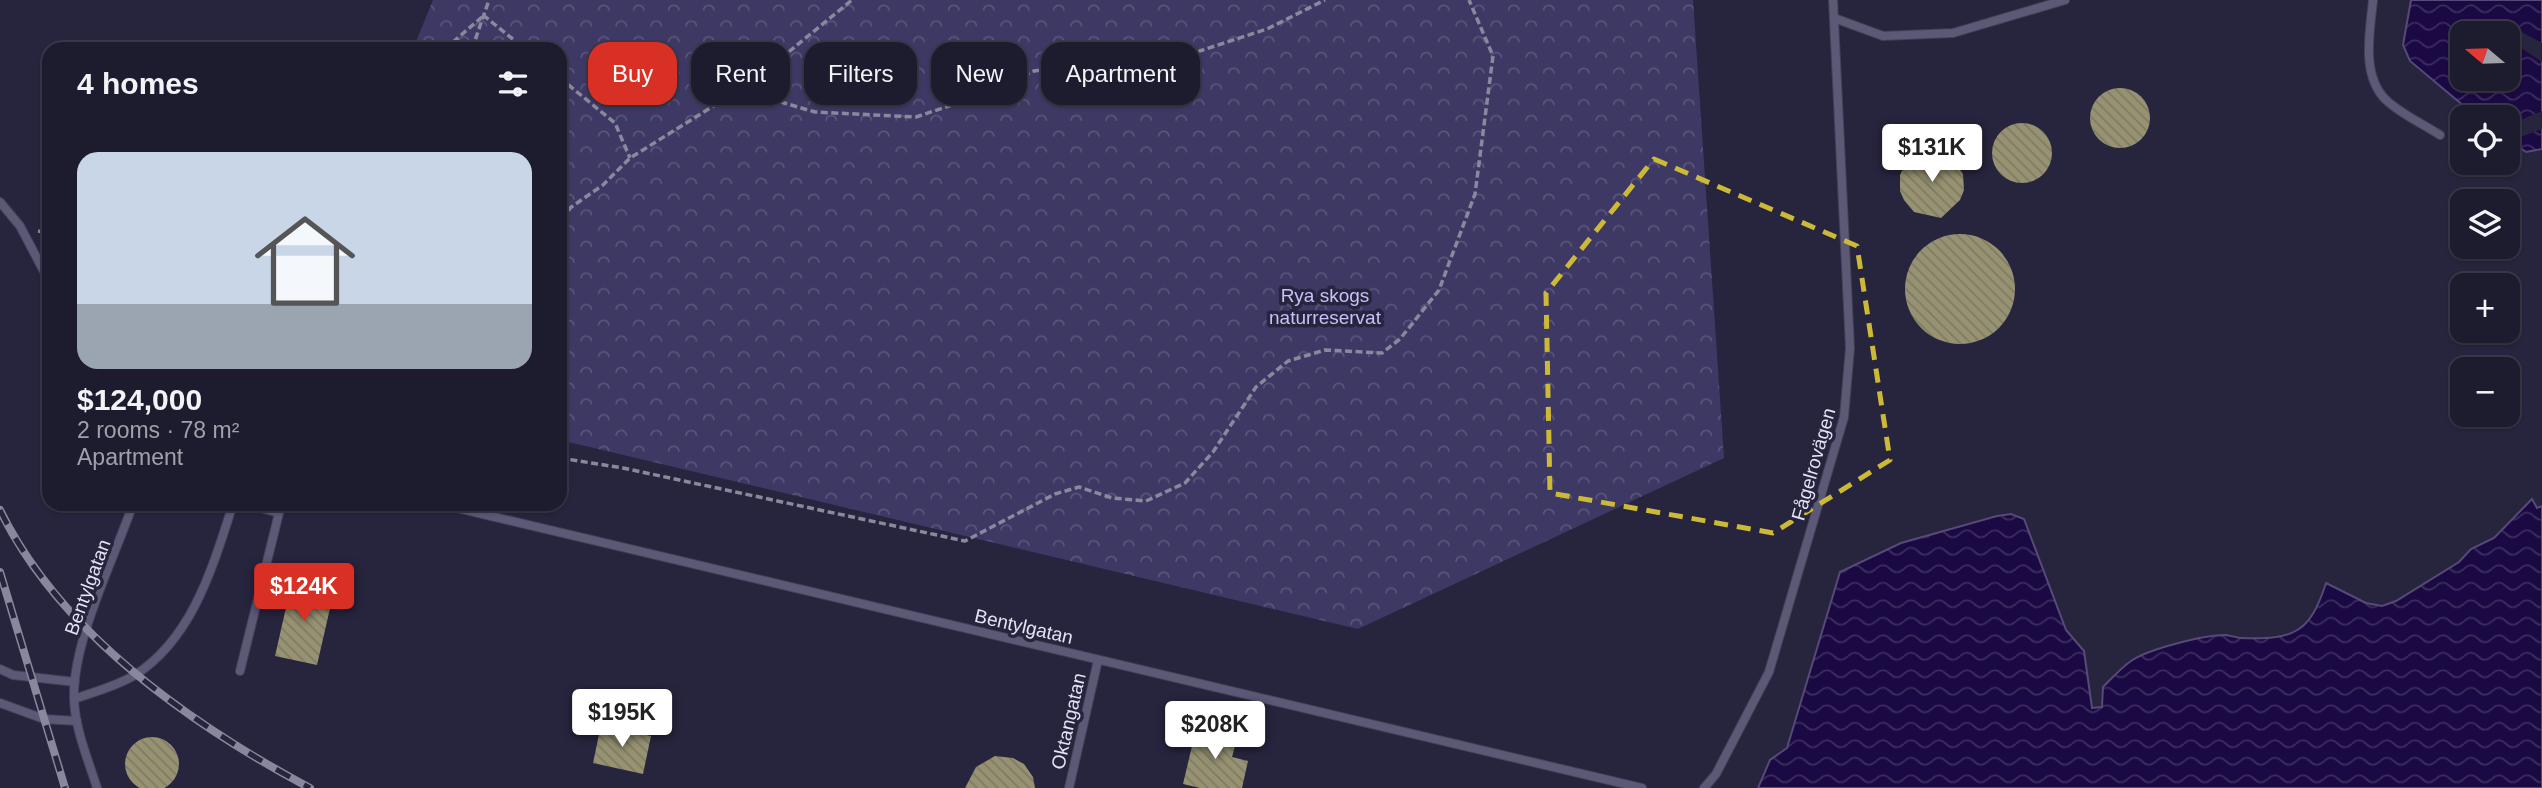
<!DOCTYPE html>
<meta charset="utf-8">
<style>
body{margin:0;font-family:Arial,sans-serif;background:#252436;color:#f1f3f6;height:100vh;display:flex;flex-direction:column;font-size:26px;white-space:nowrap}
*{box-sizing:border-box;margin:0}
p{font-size:23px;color:#a0a1aa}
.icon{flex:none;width:38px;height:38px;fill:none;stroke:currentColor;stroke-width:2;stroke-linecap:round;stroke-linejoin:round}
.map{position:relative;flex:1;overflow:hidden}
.sheet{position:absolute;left:42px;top:42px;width:525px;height:469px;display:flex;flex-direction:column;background:#1d1b2e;border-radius:21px;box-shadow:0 2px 5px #0004,0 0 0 2px #3b394a}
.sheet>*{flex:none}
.guide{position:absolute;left:588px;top:42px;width:665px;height:63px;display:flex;gap:14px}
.needle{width:46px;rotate:289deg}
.tools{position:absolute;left:2450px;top:21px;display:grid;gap:14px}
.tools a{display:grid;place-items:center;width:70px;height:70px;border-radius:14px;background:#1d1b2e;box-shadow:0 2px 5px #0004,0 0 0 2px #3b394a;font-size:35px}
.price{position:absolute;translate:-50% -60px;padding:0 16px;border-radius:7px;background:#fff;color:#222;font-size:23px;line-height:46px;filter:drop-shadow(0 2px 4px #0008)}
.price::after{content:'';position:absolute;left:50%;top:42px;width:21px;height:16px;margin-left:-10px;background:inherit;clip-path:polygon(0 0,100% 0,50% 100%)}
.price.selected{background:#d93025;color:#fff}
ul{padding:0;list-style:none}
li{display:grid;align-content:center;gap:14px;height:371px;padding:0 35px}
li span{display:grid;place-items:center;height:217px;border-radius:21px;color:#555}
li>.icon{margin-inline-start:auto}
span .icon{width:126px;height:126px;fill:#fffc;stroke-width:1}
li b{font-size:30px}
h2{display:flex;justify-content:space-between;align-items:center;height:84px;padding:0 35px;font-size:30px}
.pill{padding:0 24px;border-radius:21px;background:#1d1b2e;box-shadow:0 2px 5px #0004,0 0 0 2px #3b394a;font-size:24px;line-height:63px}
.pill.selected{background:#d93025;color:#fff}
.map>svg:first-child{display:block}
</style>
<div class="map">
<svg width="2542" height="788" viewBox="0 0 2542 788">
<defs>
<pattern id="park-crowns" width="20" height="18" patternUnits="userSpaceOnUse" patternTransform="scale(1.75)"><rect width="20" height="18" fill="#3e3864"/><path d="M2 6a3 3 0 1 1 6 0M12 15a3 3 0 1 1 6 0" fill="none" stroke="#5a557b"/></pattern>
<pattern id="water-waves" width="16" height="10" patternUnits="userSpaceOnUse" patternTransform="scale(1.75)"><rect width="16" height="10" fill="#1b0943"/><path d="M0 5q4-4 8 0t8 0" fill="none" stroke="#3c2d5f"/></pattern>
<pattern id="building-back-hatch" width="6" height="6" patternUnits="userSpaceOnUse" patternTransform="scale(1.75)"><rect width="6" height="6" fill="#979271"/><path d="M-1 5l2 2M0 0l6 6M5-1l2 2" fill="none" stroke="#7e7b65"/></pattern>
</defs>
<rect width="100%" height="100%" fill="#27243e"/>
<path fill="url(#park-crowns)" d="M433,0H1693L1724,458L1358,629L560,440V49H413Z"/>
<path fill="url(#water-waves)" stroke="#574a78" stroke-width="2" fill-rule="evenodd" d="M2411,0H2542V149L2526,152L2508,139V117H2477L2410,61L2403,45ZM2462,33H2508V79H2462Z
M2532,499L2537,508L2542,506V788H1758L1770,760L1787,748L1840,572L1901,543L1997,516L2011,514L2024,519L2066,630L2084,651L2092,708L2102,707L2103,687C2112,678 2121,668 2131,661C2148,649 2204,635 2225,635C2231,635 2236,638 2241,638C2294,640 2310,633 2326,583L2366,603L2382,606L2396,601L2459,562L2471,549L2494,538Z"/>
<path fill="#27243e" d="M2511,26L2542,43V62L2511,41L2507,33Z
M2542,111V129L2508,142V125Z"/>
<path fill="url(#building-back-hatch)" d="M2090 118a30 30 0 1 1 60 0a30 30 0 1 1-60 0Z
M1992 153a30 30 0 1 1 60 0a30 30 0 1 1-60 0Z
M1926,151H1937L1951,157L1963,174L1964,190L1960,200L1941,218L1914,212L1904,200L1900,191V175L1905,165L1912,158Z
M1905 289a55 55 0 1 1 110 0a55 55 0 1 1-110 0Z
M292,581L334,591L317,665L275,656Z
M601,725L651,736L643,774L593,763Z
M1197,725L1238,735L1232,757L1248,761L1242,788H1200L1183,784Z
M125 764a27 27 0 1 1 54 0a27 27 0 1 1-54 0Z
M995,756L1013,758L1024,764L1033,777L1035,788H965L976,767Z"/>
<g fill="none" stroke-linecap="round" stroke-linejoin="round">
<g stroke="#434056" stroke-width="10">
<path id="service" d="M2373,0C2370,31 2361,74 2385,99C2399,113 2423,124 2440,135
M1834,18L1883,36L1953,33L2065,0
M0,202L20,226L49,281
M440,504L1642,788
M0,669L13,675L75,682
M240,671L279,513L247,504
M74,699C94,692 117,686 135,675C193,638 213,566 233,504
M0,703L44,719L77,721
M97,788C88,759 75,729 74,699C72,642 114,559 133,504
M1069,788L1098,660
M1704,788L1716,774L1769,672L1844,417L1850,348L1833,0"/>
</g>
<path stroke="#8a889d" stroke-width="3.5" stroke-dasharray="7 3.5" stroke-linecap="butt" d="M483,15L525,49
M445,49L482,17
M472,49L489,0
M560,78L615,123L630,158
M740,90L815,112L916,117L979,96L1034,71L1063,67L1110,71L1169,61L1267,29L1325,0
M560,230L570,208L603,185L630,158L752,82L852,0
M38,231L49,233
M560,458L623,468L965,541L1055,494L1079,487L1112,498L1146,501L1185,483L1213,452L1256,387L1288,361L1325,350L1382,353L1400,339L1439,290L1475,194L1493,56L1469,0"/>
<use href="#service" stroke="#5c5977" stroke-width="8"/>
<g stroke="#89879d" stroke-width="8">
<path id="rail" d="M0,510C60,633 192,725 310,788
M0,572L65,788"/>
</g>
<use href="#rail" stroke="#27243e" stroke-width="5" stroke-dasharray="16" stroke-linecap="butt"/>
</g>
<path fill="none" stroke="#cdb938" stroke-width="5" stroke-dasharray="14 9" stroke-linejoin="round" d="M1654,159L1857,246L1890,460L1773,533L1550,493L1546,293Z"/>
<g text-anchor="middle" stroke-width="7" stroke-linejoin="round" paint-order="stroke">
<g font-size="19" fill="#c5c1f9" stroke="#27243e">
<text x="1325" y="302">Rya skogs<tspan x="1325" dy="22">naturreservat</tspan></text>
</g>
<g font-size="19" fill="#e4e3f5" stroke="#27243e">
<text transform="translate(1813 464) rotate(-74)" y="7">Fågelrovägen</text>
<text transform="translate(87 587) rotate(-70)" y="7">Bentylgatan</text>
<text transform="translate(1024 626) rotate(13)" y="7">Bentylgatan</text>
<text transform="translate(1068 721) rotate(-77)" y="7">Oktangatan</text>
</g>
</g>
</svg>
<div class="tools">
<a><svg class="needle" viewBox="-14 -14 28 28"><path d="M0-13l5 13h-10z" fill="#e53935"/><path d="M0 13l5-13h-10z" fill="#a0a1aa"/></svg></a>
<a><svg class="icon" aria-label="locate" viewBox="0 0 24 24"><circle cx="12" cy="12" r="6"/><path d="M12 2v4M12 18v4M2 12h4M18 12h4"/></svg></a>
<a><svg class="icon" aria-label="layers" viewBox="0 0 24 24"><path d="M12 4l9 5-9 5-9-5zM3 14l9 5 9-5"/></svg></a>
<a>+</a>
<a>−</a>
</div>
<b class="price" style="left:1932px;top:184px">$131K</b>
<b class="price selected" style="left:304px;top:623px">$124K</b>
<b class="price" style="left:622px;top:749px">$195K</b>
<b class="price" style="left:1215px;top:761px">$208K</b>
<div class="guide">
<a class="pill selected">Buy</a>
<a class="pill">Rent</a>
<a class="pill">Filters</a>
<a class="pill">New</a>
<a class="pill">Apartment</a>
</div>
<section class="sheet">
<h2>4 homes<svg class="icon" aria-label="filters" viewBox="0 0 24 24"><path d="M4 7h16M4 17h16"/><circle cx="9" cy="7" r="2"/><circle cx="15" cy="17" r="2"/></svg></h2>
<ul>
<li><span style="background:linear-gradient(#c9d6e8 70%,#9aa5b1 0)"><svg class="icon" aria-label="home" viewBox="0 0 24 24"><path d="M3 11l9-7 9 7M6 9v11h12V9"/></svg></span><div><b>$124,000</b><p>2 rooms · 78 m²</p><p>Apartment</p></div></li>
</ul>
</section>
</div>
